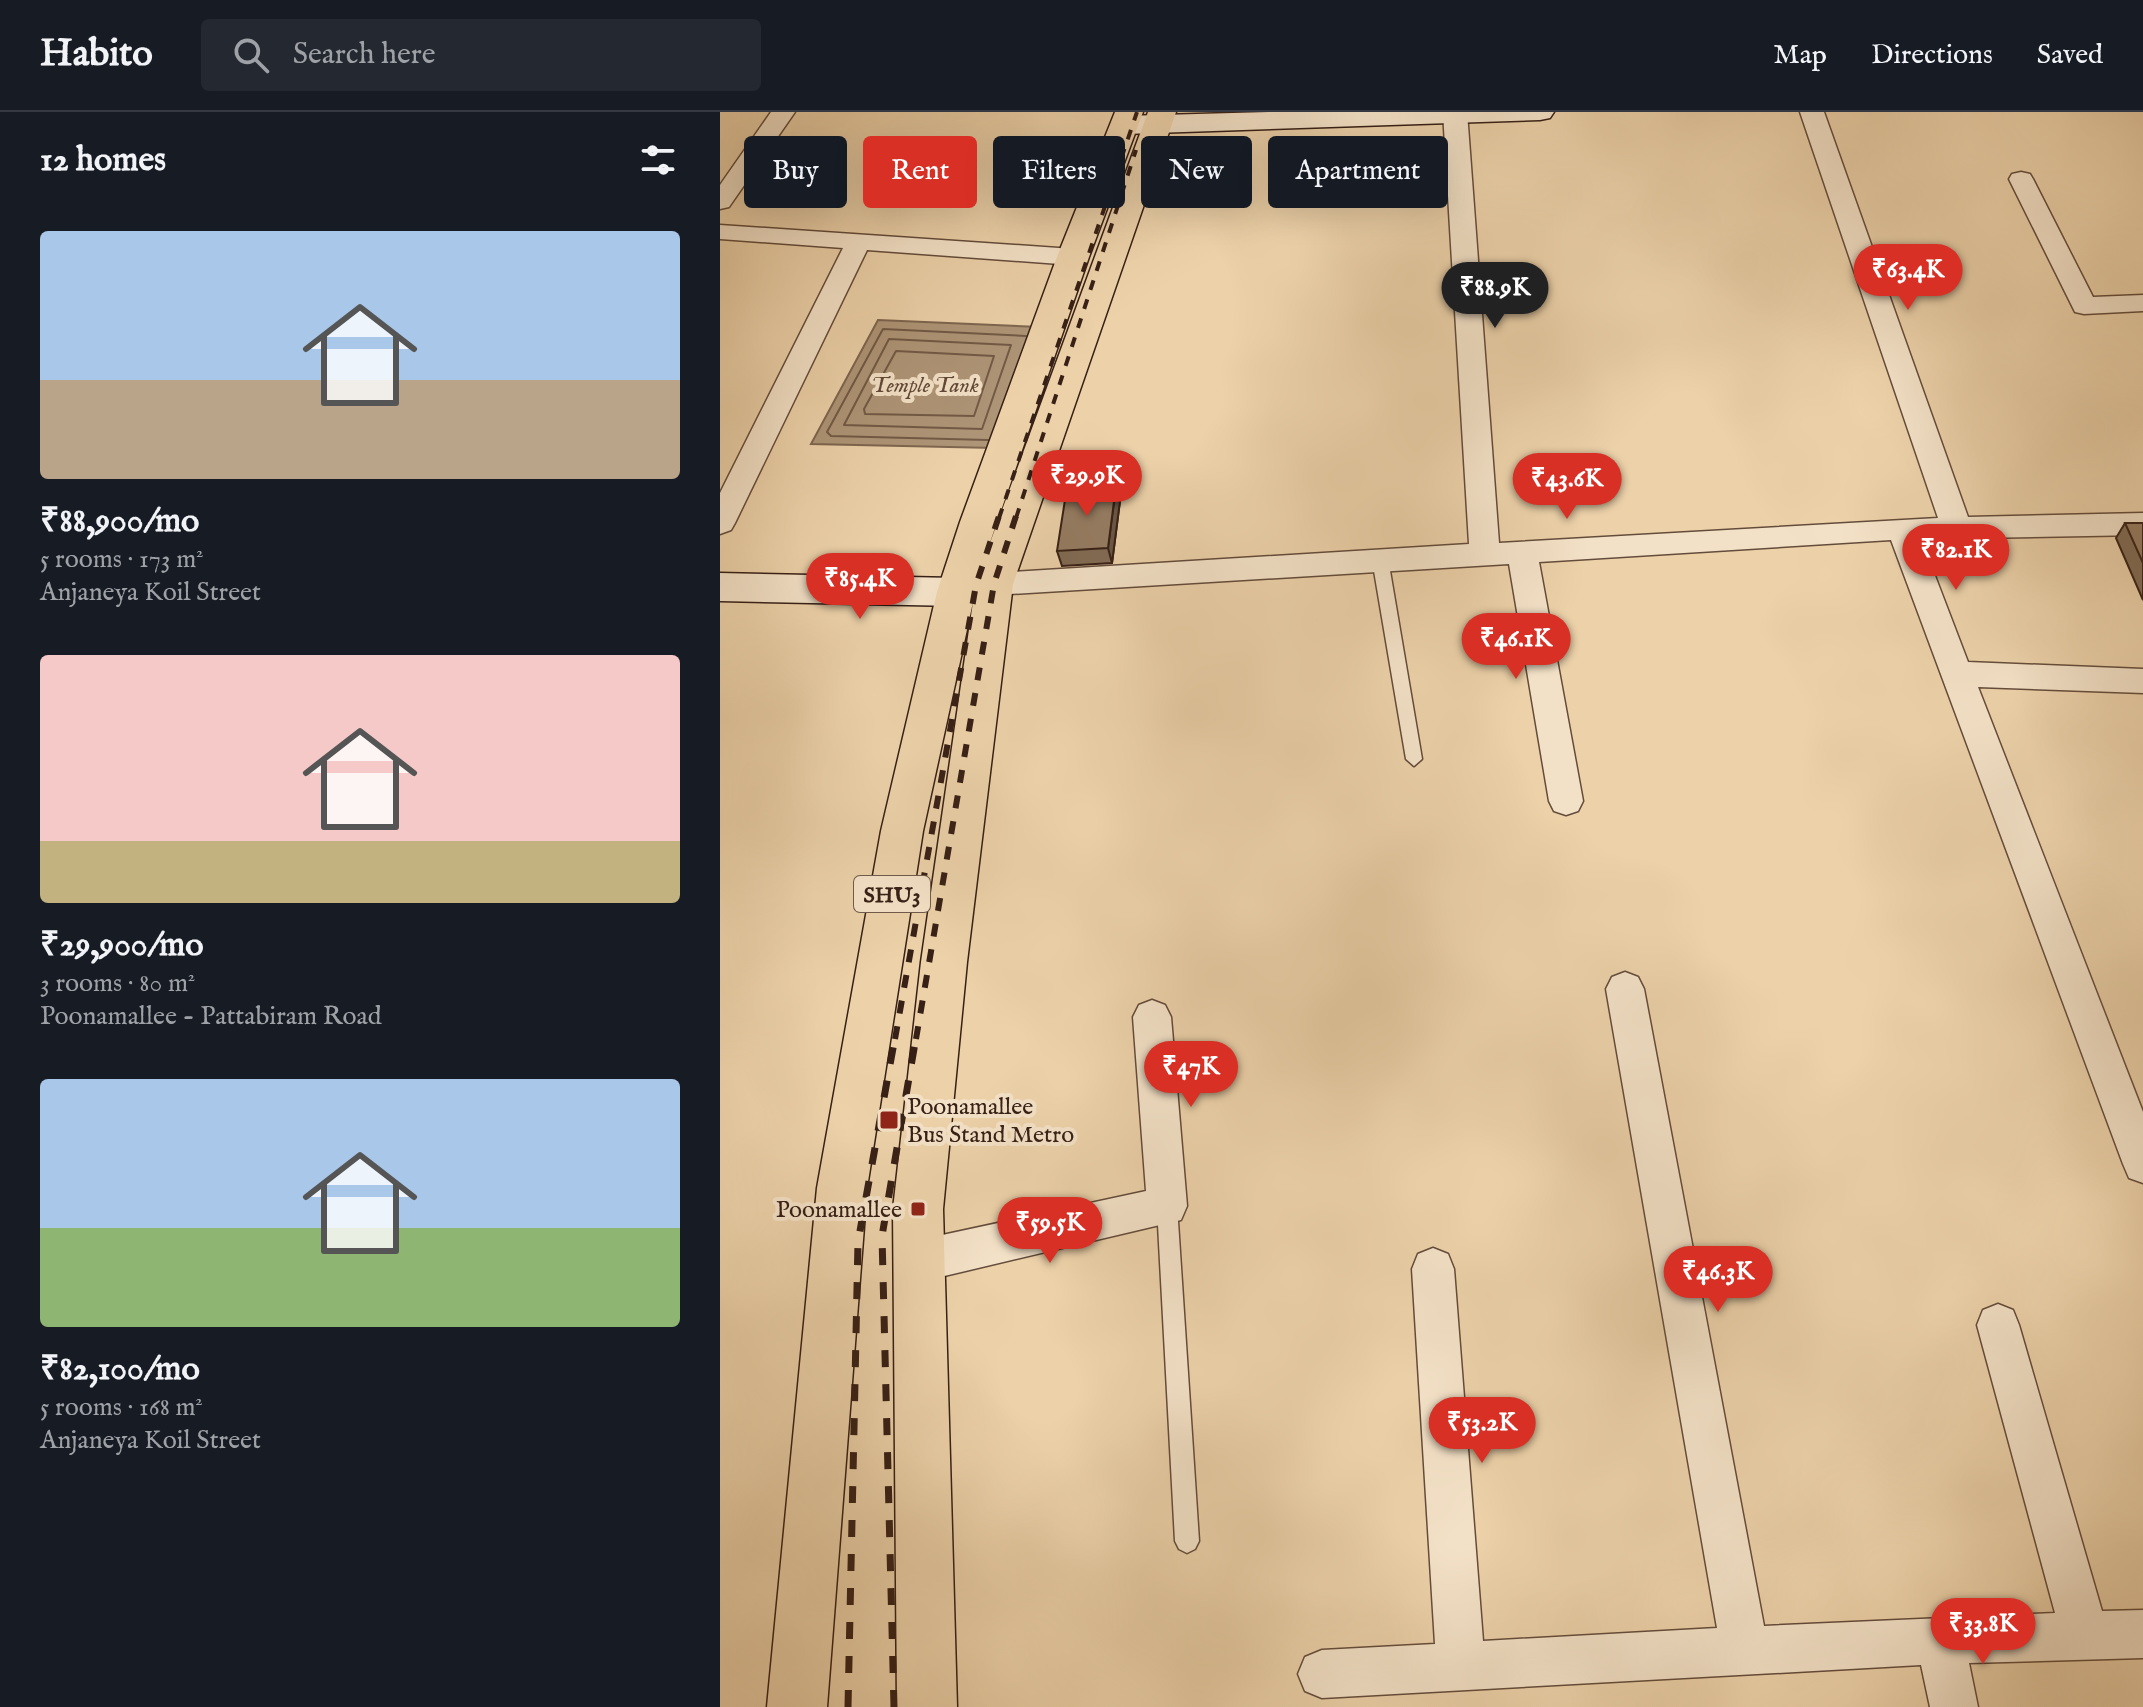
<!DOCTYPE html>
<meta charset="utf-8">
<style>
body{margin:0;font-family:"IM FELL English",serif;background:#242831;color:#f1f3f6;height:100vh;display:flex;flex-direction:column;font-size:30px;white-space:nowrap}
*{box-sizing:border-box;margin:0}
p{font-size:26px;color:#9ea1a6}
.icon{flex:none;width:44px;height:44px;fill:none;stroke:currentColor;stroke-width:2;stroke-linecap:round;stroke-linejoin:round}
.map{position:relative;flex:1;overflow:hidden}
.drawer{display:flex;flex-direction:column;background:#171b24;width:720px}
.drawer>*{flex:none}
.top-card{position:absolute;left:24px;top:24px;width:760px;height:72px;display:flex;gap:16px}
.price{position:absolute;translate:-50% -68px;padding:0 18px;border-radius:28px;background:#d93025;color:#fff;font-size:26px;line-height:52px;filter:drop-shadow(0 2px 4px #0008)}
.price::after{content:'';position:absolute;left:50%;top:48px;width:24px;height:18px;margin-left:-12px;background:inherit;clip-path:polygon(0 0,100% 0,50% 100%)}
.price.on{background:#222;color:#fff}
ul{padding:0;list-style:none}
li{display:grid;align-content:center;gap:16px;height:424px;padding:0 40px}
li span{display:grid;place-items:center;height:248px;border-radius:8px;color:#555}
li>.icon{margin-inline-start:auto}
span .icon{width:144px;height:144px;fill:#fffc;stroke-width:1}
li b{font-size:34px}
h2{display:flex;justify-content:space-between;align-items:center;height:96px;padding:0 40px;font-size:34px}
.chip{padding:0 28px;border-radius:8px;background:#171b24;box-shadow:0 8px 32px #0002;font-size:28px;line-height:72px}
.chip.on{background:#d93025;color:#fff}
header{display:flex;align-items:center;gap:48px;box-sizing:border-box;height:112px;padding:0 40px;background:#171b24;border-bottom:2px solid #363941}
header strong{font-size:38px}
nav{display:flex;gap:44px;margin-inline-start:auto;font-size:28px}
.search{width:560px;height:72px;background:#242831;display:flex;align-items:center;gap:20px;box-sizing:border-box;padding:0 28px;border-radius:8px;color:#9ea1a6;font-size:30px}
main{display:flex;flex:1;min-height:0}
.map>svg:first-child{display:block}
</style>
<header>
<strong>Habito</strong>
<div class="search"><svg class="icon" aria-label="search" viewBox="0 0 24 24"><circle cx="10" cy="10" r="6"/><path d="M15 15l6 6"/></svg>Search here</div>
<nav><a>Map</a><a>Directions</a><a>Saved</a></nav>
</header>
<main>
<section class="drawer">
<h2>12 homes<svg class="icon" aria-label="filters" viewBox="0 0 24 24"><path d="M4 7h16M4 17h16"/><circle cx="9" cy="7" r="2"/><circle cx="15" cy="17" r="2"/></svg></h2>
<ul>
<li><span style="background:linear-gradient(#a9c7e8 60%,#b9a48a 0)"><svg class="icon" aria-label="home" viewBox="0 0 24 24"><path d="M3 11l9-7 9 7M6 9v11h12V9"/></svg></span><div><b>₹88,900/mo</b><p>5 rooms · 173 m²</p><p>Anjaneya Koil Street</p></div></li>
<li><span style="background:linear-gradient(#f6c9c9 75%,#c2b280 0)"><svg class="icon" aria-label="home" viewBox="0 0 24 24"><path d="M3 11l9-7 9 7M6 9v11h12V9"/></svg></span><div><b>₹29,900/mo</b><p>3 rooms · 80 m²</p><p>Poonamallee - Pattabiram Road</p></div></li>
<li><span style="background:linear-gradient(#a9c7e8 60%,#8fb573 0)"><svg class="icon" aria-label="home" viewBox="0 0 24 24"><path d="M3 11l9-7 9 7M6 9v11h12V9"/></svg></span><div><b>₹82,100/mo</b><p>5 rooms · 168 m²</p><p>Anjaneya Koil Street</p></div></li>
</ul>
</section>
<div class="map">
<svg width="1423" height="1595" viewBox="0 0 1423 1595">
<rect width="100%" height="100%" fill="#ecd1a9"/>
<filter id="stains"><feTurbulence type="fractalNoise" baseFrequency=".0025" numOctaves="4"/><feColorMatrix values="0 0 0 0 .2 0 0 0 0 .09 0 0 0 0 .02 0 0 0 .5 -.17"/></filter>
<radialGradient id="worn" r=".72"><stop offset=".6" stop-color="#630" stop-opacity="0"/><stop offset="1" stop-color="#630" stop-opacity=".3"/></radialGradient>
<path fill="#ae9577" stroke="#7e6650" stroke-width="2" d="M158,208L319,215L275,336L91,332Z"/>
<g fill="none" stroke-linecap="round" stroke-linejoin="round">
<path stroke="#725a46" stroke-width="2" d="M169,227L291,233L262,317L124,313Z
M176,239L274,244L254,304L145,302L144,297Z
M268,328L111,324L107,320L163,217L306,224"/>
<g stroke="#644c3b" stroke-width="3">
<path id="lane" d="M660,442L668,447L702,647L694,654L686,647L652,447Z
M447,1084L454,1087L457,1094L479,1429L475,1437L467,1441L459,1437L455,1429L437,1094L440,1087Z"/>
</g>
<g stroke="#644c3b" stroke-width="3">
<path id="street" d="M51,0H75L9,95L0,97V73Z
M723,0H747L779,431L1218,406L1080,0H1104L1248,405L1423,401V423L1201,427L1248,550L1423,557V581L1258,575L1423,1000V1071L1409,1066L1403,1052L1171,428L819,450L863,689L858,699L846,703L834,699L829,689L789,452L274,483L263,480L259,472L263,464L274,461L749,432Z
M1301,60L1310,62L1313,67L1373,185L1423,183V199L1364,202L1355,200L1289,67L1292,62Z
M0,113L353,137L362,140L366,145L362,150L353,153L147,138L15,411L11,418L0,422V381L123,136L0,127Z
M905,860L918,865L924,877L1044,1514L1335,1501L1257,1213L1263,1198L1278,1192L1293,1198L1299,1213L1382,1499L1423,1498V1546L1249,1551L1258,1595H1210L1201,1553L602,1586L585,1579L578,1562L585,1545L602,1538L715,1532L692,1157L698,1142L713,1136L728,1142L734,1157L763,1529L997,1516L886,877L892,865Z
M432,888L445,893L451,905L467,1094L461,1108L199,1170L184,1164L178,1149L184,1134L199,1128L426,1079L413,905L419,893Z"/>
</g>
<g stroke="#372016" stroke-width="3">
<path id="secondary" d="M549,0H834L830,6L820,8L405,22L395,19L391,13L395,7L405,4Z
M274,458L287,462L293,472L287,482L236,494L0,489V461L236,466Z"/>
</g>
<g stroke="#372016" stroke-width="3">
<path id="primary" d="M395,0H423L369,145L267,439L428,0H456L293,472L247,850L223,1097L237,1595H177L173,1097L201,850L253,490L203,719L147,1076L107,1595H47L97,1076L161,719L217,480L240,410L337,145Z"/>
</g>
<use href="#lane" fill="#f3e1c7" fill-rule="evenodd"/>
<use href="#street" fill="#f3e1c7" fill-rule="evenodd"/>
<use href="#secondary" fill="#f3e1c7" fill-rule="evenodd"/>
<use href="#primary" fill="#ecd1a9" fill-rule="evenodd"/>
<path stroke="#372016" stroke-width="4" stroke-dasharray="10 10" stroke-linecap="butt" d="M279,406L417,0
M296,406L416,38"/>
<path stroke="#372016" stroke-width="6" stroke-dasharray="13 13" stroke-linecap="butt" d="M175,927L256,473L279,404
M196,927L274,472L296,404"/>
<path stroke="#372016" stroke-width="7" stroke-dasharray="17 17" stroke-linecap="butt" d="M128,1595L138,1130L175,925
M174,1595L162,1124L196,925"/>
</g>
<path fill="#806b54" stroke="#372016" stroke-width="2" d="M400,389L392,451L342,454L337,439Z
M1405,411H1423V488L1396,426Z"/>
<path fill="#685745" stroke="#372016" stroke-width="2" d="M396,374L400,389L392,451L388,436Z"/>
<path fill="#957c62" stroke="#372016" stroke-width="2" d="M396,374L388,436L337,439L347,375Z
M1405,411H1423V451Z"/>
<g fill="#8f2418" stroke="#f3e1c7" stroke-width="3">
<rect x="159" y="998" width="20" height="20" rx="4"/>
<rect x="190" y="1089" width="16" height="16" rx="4"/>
</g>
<g text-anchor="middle" stroke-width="8" stroke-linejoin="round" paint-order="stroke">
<g font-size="22" font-style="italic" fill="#614938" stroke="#f3e1c7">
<text x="205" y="280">Temple Tank</text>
</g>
<rect fill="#f3e1c7" stroke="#6f5a4b" stroke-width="2" x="134" y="764" width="76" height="36" rx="6"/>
<g font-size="22" font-weight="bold" fill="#372016">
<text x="172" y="790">SHU3</text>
</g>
<g font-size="24" fill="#372016" stroke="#f3e1c7" text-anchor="start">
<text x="187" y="1002">Poonamallee<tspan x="187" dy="28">Bus Stand Metro</tspan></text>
<text x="182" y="1105" text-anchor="end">Poonamallee</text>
</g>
</g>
<rect width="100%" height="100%" filter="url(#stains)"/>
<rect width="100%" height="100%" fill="url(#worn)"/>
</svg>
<b class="price" style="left:1188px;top:200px">₹63.4K</b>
<b class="price on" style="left:775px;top:218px">₹88.9K</b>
<b class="price" style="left:367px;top:406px">₹29.9K</b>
<b class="price" style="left:847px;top:409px">₹43.6K</b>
<b class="price" style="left:1236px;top:480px">₹82.1K</b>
<b class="price" style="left:140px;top:509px">₹85.4K</b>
<b class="price" style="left:796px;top:569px">₹46.1K</b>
<b class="price" style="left:471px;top:997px">₹47K</b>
<b class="price" style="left:330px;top:1153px">₹59.5K</b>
<b class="price" style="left:998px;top:1202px">₹46.3K</b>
<b class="price" style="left:762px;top:1353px">₹53.2K</b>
<b class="price" style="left:1263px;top:1554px">₹33.8K</b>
<div class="top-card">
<a class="chip">Buy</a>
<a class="chip on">Rent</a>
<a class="chip">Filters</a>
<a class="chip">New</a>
<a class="chip">Apartment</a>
</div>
</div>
</main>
